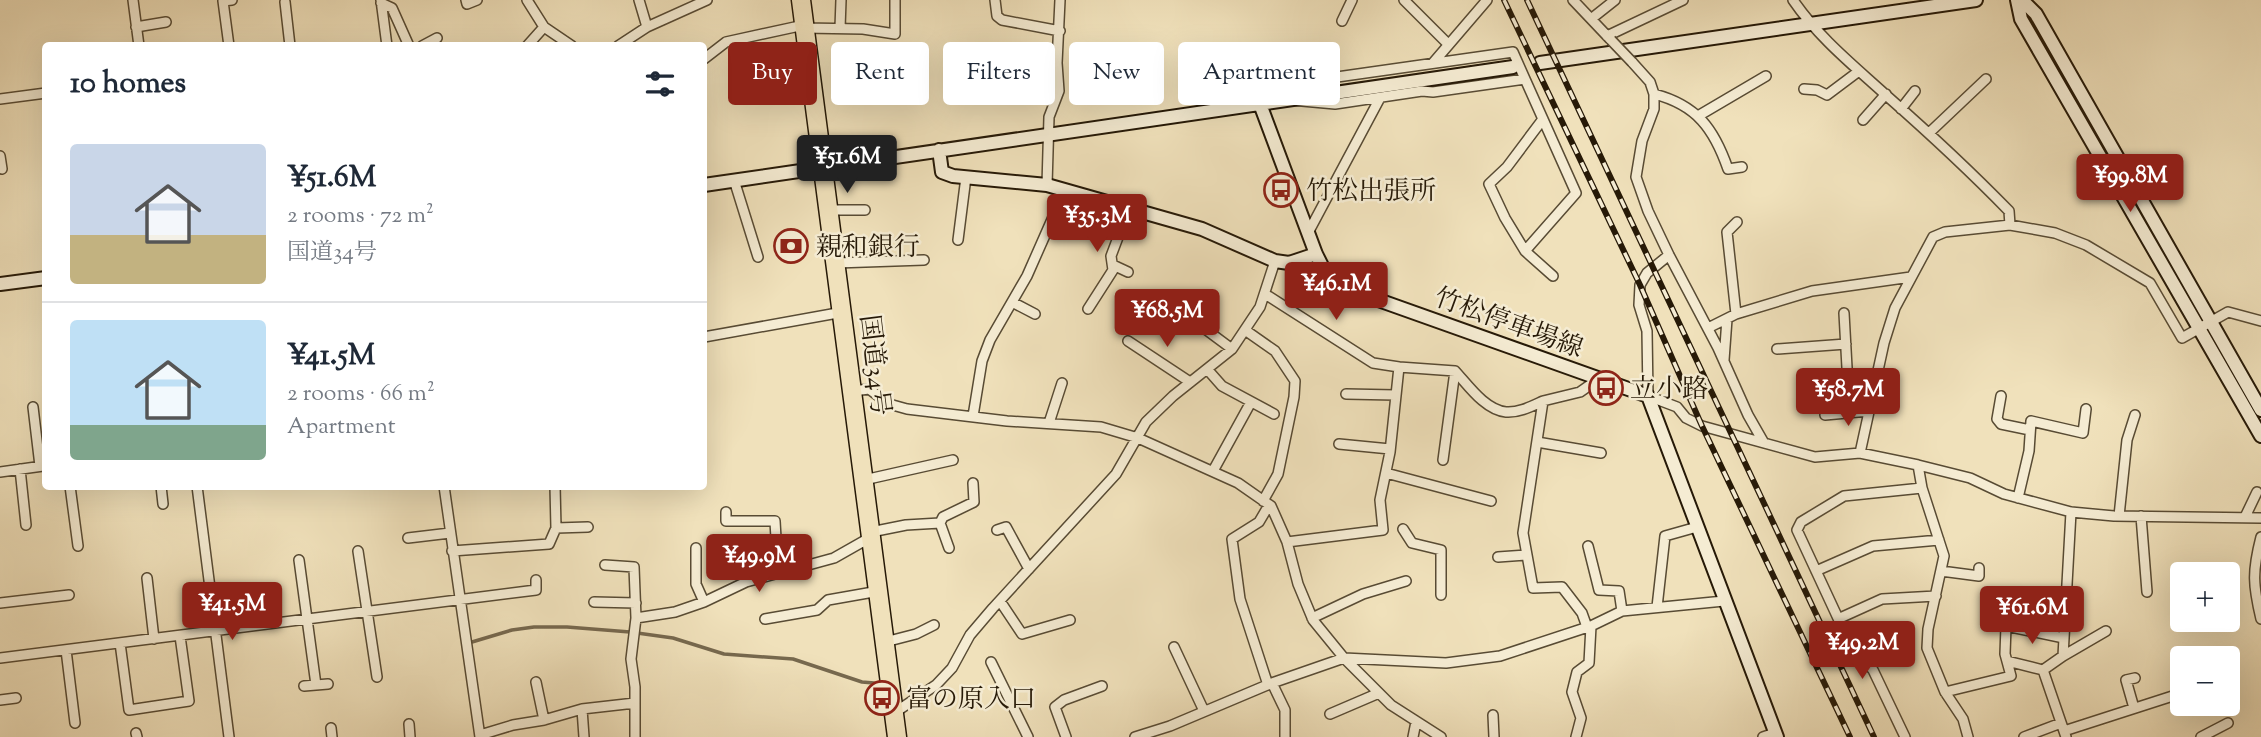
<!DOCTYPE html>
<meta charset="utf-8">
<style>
body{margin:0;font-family:"Sorts Mill Goudy","Noto Serif JP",serif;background:#f2f2f3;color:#1f2937;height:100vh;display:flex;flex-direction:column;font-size:26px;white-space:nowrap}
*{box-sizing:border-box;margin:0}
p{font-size:23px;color:#747a83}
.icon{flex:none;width:38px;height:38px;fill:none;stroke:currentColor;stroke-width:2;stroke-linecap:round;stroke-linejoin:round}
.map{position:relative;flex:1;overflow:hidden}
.side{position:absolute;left:42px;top:42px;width:665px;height:448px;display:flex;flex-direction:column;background:#fff;border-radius:7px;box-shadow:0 7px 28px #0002}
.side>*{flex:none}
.guide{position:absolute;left:728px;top:42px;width:665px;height:63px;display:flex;gap:14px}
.controls{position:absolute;left:2170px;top:562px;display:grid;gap:14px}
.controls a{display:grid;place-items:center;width:70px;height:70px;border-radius:7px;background:#fff;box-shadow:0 7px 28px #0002;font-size:35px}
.price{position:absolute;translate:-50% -60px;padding:0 16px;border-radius:7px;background:#8f2418;color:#fff;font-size:23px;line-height:46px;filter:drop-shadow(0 2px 4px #0008)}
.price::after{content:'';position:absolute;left:50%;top:42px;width:21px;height:16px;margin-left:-10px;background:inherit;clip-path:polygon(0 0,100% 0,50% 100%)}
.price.current{background:#222;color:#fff}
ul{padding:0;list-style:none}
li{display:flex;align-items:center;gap:21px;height:175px;padding:0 28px}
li+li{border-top:2px solid #e0e1e3}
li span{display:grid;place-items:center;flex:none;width:196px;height:140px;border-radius:7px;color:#555}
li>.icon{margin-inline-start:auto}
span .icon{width:84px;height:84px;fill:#fffc;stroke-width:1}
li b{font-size:30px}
h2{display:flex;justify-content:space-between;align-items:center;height:84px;padding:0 28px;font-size:30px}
.pill{padding:0 24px;border-radius:7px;background:#fff;box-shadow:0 7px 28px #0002;font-size:24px;line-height:63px}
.pill.current{background:#8f2418;color:#fff}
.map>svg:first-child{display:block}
</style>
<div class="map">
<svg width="2261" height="737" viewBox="0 0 2261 737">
<rect width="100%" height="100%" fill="#f0e1bb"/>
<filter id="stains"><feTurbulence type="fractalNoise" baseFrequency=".00286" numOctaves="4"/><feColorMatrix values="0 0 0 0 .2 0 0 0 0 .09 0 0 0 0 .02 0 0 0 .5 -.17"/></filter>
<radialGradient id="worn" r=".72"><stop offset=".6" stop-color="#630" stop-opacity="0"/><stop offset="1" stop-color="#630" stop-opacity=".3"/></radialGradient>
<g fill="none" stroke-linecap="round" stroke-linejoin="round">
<path stroke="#76684e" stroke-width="3.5" d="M472,642L512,630L534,627H567L630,632L673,638L724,654L793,659L862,682L874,683"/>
<g stroke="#584b34" stroke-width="12">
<path id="street" d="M133,0L139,46
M381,0L387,46
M466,0L467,4L477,0
M527,0L544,27
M639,0L647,27
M995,0L997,16L1002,20L1060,31
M1404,0L1448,44
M1573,0L1610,39
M1793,0C1819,38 1853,65 1887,96C1929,133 1970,171 2009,211L2010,225
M285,2L290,46
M381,3L392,8L409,46
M1591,19L1615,0
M1342,21L1352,0
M136,27L166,22
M804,28L863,29L895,34V0
M840,28L841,0
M1607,36L1683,0
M229,46L223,1L232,0
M422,46L437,38
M527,46L544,27L572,46
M618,46L647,27L707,0
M1513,52L1525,79L1433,92L1422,91L1335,104L1291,100L1330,78Z
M704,59L726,42L804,25
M1632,62L1650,82L1654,94V109L1642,141L1636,177L1648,211L1669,255L1718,348L1748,415L1764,443
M1433,63L1487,0
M764,70L808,59
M1525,79L1576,193L1525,251L1505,218L1489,184L1507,167L1543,119
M967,88L1012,91L1055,101
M1804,89L1817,90L1827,95L1859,71
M1654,94C1697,105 1714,129 1728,169L1742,167
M0,99L46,93
M1901,109L1915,91
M1698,116L1766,76
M1863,120L1886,94
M1929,133L1986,79
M0,156L2,169
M734,180L758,257
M1047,185L1049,117L1059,91L1057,63L1060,0
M828,210H865
M1308,233L1380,98
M958,240L966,177
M1525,251L1553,276
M1669,255L1647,273L1640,285L1639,305L1647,331L1648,396L1677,407L1686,418L1702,426L1815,457L1860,453L1918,465L1970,478L2004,494L2071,512L2114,516L2261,518
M836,263L924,260
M1113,265L1128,272
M1265,294L1373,363L1399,367
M1012,302L1035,314
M1088,309L1113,270L1111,256L1129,208
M1844,313L1848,386L1875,385
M1736,314L1812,291L1911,277
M1189,317L1232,349
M1708,328L1736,314L1727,232L1737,222
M1245,330L1275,351L1295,381L1294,397L1278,474L1263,501
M704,337L843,312
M1128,341L1190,382
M1777,349L1846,344
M1724,360L1727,319
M1207,369L1222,386L1274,414
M853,391L869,389L889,404L907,409L1007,421L1101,427L1138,438L1238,483L1271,506L1287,542L1298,584L1313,620L1344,658L1391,705L1441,737
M1346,394L1395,395
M2001,396L1997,419L2001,424L2030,430
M33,407L40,466
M1825,415L1869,411
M973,416L982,361L990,340L1027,276L1065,190
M1049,423L1062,383
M1537,442L1601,453
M1339,444L1390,449
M1860,453L1884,343L1895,308L1933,237L1945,232L2010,225L2055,233L2086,245L2150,283L2182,338L2228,312L2261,321
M1443,460L1455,371
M1918,465L1922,488L1944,556L1928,629L1927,648L1945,692L1963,719L1968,737
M20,469L26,525
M1213,471L1251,402
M0,472L43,466
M1386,473L1491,501
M864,480L953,460
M70,486L78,546
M161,486L163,504
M197,486L229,737
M444,486L480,737
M2018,498L2029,451L2031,421L2083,433L2086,409
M726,512V521H775L778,573
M2119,516L2127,440L2135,415
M2141,516L2147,592
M2245,517L2257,492
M940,523L943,517L974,502L973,483
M556,528L588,527
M1403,529L1412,543L1441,550V595
M997,530L1006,527L1029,569
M871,532L906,525L940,523L949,548
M2261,537C2252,572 2253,585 2261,619
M408,538L450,533
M1287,542L1383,530L1380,500L1390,452L1399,367L1455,371C1468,385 1485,410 1506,412C1519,413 1532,406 1543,401
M1588,546L1599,590L1619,591L1622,611
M696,548V584L704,602
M358,551L377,677
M452,551L549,544L556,528L555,486
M1498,557L1527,555
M299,560L316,685L328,684
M605,565L634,567L636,618L631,659L635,687V737
M1816,571L1873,546L1939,540
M1941,571L1979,576V568
M147,578L154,639
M1000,601L1022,634L1070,620
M594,602L636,603
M0,603L69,595
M1657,607L1665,536L1697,527
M636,618L675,612L704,602L746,582L834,558L871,537
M1312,618L1363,594L1406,581
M1840,618L1882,599L1936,596
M765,619L817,610L828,600L879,591
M1587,627L1582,613L1562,587L1533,588L1523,533L1543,401L1580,392L1600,378
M885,642L916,634L934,625
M120,643L129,710L189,701L180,636
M1174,647L1204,711
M66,650L75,723
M2063,656L2106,631
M0,658L536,590V580
M2007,661L2043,670
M991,662L1028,737
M1272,683L1285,710V737
M1268,685L1240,599L1232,539L1259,522L1269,505
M304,686L316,685
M1945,692L2011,676L2005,654L2006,626L2064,638
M0,700L16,698
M2134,708L2126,680L2135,678
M894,713L936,685L952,668L970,635L993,608L1116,474L1146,422L1173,396L1232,349L1260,307L1275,261
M1330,714L1379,693
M1493,715L1494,737
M544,720L582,709
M409,724L410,737
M331,728L332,737
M2064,731L2182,693
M136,733L137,737
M480,735L513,725L544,720L536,682
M584,737L582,709L635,703
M1066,737L1055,707L1064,700L1102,686
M1135,737L1170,726L1272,683L1344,658L1446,663L1500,656L1591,626L1622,611L1724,601
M1413,737L1416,722
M1576,737L1581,718L1572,692L1577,672L1589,663L1591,626
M1763,737L1775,733
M1905,737L1873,670L1850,644L1797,530L1801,522L1844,496L1922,488
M2024,737L2061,723
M2066,737L2043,670L2063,656L2071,512
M2201,737L2228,723"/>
</g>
<g stroke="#261907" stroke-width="16">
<path id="secondary" d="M2017,0L2021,19L2261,436
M2022,0L2036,14L2261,410
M1540,63L1976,0
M1260,104L1316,254L1326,274L1339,286L1648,396L1777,737
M939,150L942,172L953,176L1047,185L1202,229L1275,261L1289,263L1316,254
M704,185L1513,67
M0,284L46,278"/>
</g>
<g stroke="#261907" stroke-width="21">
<path id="highway" d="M801,0L897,737"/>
</g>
<use href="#street" stroke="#f5ecd3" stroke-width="9"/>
<use href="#secondary" stroke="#f5ecd3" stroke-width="12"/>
<use href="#highway" stroke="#f0e1bb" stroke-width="18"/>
<g stroke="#261907" stroke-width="6">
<path id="rail" d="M1504,0L1640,285L1702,426L1850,737
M1527,0L1874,737"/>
</g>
<use href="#rail" stroke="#f5ecd3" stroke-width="3.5" stroke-dasharray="10" stroke-linecap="butt"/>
<g stroke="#584b34" stroke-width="12" stroke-linecap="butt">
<path id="street-bridge" d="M1611,40L1632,62"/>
</g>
<use href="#street-bridge" stroke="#f5ecd3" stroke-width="9"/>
</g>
<defs>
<g id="bus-ring" transform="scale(1.75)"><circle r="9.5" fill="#f5ecd3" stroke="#8f2418" stroke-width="1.5"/><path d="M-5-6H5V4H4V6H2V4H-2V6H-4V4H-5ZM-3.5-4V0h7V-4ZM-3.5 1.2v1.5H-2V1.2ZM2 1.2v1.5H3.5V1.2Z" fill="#8f2418"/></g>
<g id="bank-ring" transform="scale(1.75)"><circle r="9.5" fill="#f5ecd3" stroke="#8f2418" stroke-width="1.5"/><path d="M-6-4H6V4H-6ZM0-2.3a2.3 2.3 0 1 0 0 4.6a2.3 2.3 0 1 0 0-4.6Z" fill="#8f2418"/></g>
</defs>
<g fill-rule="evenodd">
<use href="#bus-ring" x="1281" y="190"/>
<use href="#bank-ring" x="791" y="246"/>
<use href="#bus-ring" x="1606" y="388"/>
<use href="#bus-ring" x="882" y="698"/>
</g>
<g text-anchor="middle" stroke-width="5" stroke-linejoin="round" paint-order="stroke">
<g font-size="26" fill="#261907" stroke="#f5ecd3" text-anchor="start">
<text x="1306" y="199">竹松出張所</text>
<text x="816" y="255">親和銀行</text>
<text x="1630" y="397">立小路</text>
<text x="906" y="707">富の原入口</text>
</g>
<g font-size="26" fill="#261907" stroke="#f5ecd3">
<text transform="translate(1509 322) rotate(20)" y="9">竹松停車場線</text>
<text transform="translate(876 365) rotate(83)" y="9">国道34号</text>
</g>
</g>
<rect width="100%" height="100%" filter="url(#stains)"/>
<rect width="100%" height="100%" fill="url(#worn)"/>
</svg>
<div class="controls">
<a>+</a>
<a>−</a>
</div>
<b class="price current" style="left:847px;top:195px">¥51.6M</b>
<b class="price" style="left:2130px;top:214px">¥99.8M</b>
<b class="price" style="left:1097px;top:254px">¥35.3M</b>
<b class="price" style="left:1336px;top:322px">¥46.1M</b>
<b class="price" style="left:1167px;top:349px">¥68.5M</b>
<b class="price" style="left:1848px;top:428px">¥58.7M</b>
<b class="price" style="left:759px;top:594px">¥49.9M</b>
<b class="price" style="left:232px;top:642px">¥41.5M</b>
<b class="price" style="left:2032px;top:646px">¥61.6M</b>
<b class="price" style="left:1862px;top:681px">¥49.2M</b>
<div class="guide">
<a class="pill current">Buy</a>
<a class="pill">Rent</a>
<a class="pill">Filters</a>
<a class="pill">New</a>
<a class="pill">Apartment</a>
</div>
<section class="side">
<h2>10 homes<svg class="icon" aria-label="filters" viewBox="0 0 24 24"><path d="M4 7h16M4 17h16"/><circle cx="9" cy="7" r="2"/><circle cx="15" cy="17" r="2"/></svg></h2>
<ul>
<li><span style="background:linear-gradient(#c9d6e8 65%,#c2b280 0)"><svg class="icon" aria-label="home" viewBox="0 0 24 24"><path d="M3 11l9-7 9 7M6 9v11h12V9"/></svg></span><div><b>¥51.6M</b><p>2 rooms · 72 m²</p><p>国道34号</p></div></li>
<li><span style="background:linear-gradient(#bfe0f5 75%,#7fa58c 0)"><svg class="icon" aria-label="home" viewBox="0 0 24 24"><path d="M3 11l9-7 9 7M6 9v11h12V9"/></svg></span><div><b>¥41.5M</b><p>2 rooms · 66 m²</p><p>Apartment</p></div></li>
</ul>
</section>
</div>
